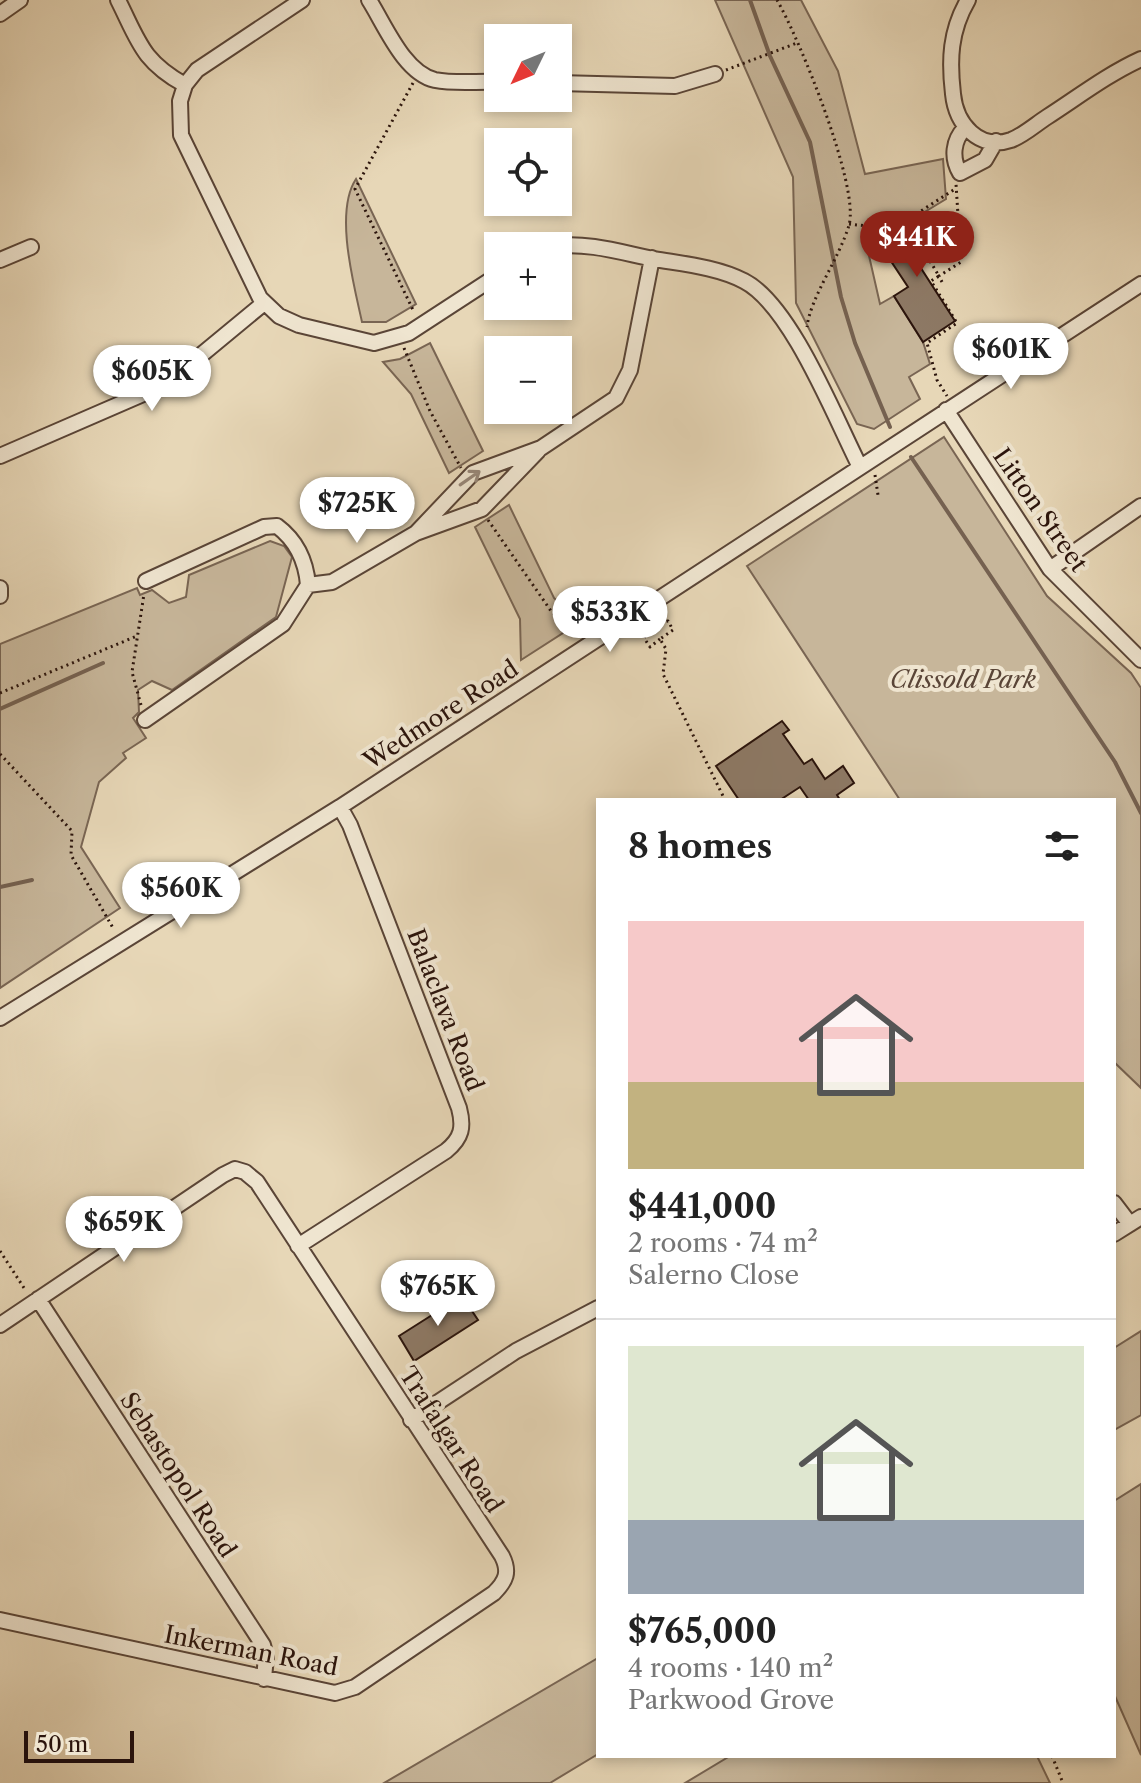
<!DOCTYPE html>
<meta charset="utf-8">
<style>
body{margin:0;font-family:"Libre Caslon Text",serif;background:#f6f6f6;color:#222;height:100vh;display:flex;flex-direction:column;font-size:30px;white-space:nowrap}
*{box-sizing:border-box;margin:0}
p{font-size:26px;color:#767676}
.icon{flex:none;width:44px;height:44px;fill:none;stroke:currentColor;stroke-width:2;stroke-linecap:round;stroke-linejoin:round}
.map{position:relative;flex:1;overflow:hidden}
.side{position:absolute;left:596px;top:798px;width:520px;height:960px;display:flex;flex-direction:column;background:#fff;border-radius:0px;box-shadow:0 4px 12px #0003}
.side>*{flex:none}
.needle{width:52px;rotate:227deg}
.controls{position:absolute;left:484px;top:24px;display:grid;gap:16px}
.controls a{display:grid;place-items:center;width:88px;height:88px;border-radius:0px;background:#fff;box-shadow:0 4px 12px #0003;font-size:40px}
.scale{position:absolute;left:24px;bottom:20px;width:110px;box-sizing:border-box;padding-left:8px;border:4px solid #2b140c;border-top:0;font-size:22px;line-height:28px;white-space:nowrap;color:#2b140c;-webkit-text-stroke:6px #efe5d0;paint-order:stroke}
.price{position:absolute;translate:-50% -68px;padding:0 18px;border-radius:28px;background:#fff;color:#222;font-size:26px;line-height:52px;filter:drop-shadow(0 2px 4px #0008)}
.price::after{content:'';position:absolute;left:50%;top:48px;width:24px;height:18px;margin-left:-12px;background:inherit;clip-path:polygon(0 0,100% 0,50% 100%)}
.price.on{background:#8f2418;color:#fff}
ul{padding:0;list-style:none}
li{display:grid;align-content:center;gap:16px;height:424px;padding:0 32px}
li+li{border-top:2px solid #e0e0e0}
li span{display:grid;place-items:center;height:248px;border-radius:0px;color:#555}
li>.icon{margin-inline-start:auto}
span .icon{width:144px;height:144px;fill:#fffc;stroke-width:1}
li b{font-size:34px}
h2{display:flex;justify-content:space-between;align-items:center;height:96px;padding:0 32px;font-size:34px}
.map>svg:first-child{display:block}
</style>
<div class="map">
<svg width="1141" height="1783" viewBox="0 0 1141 1783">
<rect width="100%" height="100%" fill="#e7d7b7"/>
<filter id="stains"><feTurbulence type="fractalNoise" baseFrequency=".0025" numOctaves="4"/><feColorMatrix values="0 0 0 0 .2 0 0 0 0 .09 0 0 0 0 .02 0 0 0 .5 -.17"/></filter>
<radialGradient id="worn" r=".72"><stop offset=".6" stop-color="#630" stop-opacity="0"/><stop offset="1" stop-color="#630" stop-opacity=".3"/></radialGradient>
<path fill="#c7b69a" stroke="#796553" stroke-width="2" d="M715,0H801L838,71L865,174L943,159L946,199L867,247L880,304L894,296L923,342L930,364L909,377L920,399L874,429L857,424L796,303L793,177Z
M356,179L416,304L386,322H362C354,285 334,212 356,179Z
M430,343L483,451L449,473L411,394L383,362L400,359Z
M944,437L1047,596L1131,673L1141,688V1088L1114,1062V800H900L747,566Z
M509,505L554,598L580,622L521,660L520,619L475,527Z
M270,541L284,546L292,557L276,617L172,690L152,681L138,690L139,712L133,718L146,738L123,753L126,758L99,782L81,847L120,908L0,988V644L137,588L140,595L152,590L169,603L186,597L189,575Z
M1141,1331V1415L1114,1430V1348Z
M1141,1484V1755L1114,1694V1501Z
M598,1658V1754L550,1783H384Z
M730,1756H1037L1050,1783H685Z"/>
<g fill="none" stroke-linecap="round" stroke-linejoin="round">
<path stroke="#756150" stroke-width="4" d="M750,0L770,56L810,142L841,297L855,343L890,427
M911,457L1115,762L1141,813
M0,709L103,663
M0,887L32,880"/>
</g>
<path fill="#8d7965" stroke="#2b140c" stroke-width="2" d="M917,218L920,223L925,220L936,237L931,239L937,249L917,262L955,321L923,342L894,296L908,287L879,243Z
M782,721L789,730L783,734L804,764L812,759L825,779L843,766L854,783L837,795L840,800H809L800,787L780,800H739L716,766Z
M462,1296L478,1320L414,1361L399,1336Z"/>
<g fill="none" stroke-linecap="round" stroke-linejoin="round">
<g stroke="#5a4537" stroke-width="18">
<path id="street" d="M118,0C139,42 142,61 185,85
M302,0L197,70L185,85L180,101L181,135L260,298L279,316L299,325L374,343L409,333L498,275
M369,0C385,25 404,73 435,80C455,84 478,81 498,82
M968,0C950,31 949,60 953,94C956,124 979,151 1011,140C1024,135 1036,124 1047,117C1078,97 1108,74 1141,59
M0,14L20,0
M558,83L675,86L715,74
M965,128C953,140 951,158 960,173L985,160L996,141
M556,246C588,242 623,253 654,259C683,264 717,267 744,281C791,305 835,418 860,467
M0,260L31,247
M946,410L1050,569L1141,660
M0,456L166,384L264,303
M416,533L473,473L541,448L616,398L630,370L652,258
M1050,569L1141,506
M146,581L264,527L277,526C297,541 306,561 308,585
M308,585L332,582L416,533L482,509L538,451
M0,588V596
M145,720L283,624L308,585
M0,1018L340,807L1141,284
M1114,1203L1130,1224
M1114,1234L1141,1217
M298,1246L446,1151C462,1138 464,1127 459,1108L350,825L340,807
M38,1299L263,1645L266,1656L264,1679
M0,1325L223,1175L235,1169L245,1172L257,1182L502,1556C510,1572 506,1581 494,1593L355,1687L335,1693L0,1620
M411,1420L516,1351L598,1308"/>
</g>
<path stroke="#2b140c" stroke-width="3" stroke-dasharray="2 4" stroke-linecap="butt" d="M777,0C799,38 860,187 849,225C840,257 810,298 807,327
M726,70L797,43
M413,83L355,189L414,312
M849,224L893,229L955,189
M935,245L958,230
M927,256L939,276L931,281L957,323L927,343L937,380L947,396
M942,282L939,276L961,262L956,184
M404,348L430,411L461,468
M875,475L878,495
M488,520L551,611L576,634
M660,639L650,647L644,638L653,624L668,621L673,630L660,639L666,649L663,674L725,800
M0,693L137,636
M141,705L132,672L144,594
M0,754L72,831L71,855L113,928
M0,1251L26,1291
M1052,1756L1063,1783"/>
<use href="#street" stroke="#efe5d0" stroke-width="14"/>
</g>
<defs><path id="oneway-shaft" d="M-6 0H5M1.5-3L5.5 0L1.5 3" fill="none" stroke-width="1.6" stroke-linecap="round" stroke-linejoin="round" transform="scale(2)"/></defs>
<use stroke="#978778" href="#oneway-shaft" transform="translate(470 478) rotate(-35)"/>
<g text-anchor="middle" stroke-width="8" stroke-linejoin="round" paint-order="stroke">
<g font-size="24" fill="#2b140c" stroke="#efe5d0">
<text transform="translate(1040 510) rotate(55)" y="8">Litton Street</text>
<text transform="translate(441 715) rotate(-33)" y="8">Wedmore Road</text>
<text transform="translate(445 1010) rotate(69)" y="8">Balaclava Road</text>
<text transform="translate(451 1440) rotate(57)" y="8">Trafalgar Road</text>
<text transform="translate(178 1475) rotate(57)" y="8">Sebastopol Road</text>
<text transform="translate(251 1651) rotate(11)" y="8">Inkerman Road</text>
</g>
<g font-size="24" font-style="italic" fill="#5a4537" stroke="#efe5d0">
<text x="963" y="688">Clissold Park</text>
</g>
</g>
<rect width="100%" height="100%" filter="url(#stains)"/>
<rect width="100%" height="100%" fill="url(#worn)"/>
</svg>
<div class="controls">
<a><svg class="needle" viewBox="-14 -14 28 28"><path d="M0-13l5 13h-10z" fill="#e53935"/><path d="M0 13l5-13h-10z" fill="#767676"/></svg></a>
<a><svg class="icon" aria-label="locate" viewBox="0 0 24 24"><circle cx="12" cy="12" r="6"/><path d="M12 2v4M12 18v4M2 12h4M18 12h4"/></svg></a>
<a>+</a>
<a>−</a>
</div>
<div class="scale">50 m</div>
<b class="price on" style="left:917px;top:279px">$441K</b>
<b class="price" style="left:1011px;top:391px">$601K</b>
<b class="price" style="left:152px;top:413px">$605K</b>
<b class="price" style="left:357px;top:545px">$725K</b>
<b class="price" style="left:610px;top:654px">$533K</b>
<b class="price" style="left:181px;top:930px">$560K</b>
<b class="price" style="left:124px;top:1264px">$659K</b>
<b class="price" style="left:438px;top:1328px">$765K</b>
<section class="side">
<h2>8 homes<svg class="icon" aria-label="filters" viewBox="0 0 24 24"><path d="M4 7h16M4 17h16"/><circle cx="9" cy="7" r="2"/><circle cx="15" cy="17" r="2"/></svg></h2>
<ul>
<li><span style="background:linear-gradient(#f6c9c9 65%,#c2b280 0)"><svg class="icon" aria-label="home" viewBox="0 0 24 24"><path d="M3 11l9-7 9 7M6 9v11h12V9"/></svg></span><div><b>$441,000</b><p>2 rooms · 74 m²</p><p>Salerno Close</p></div></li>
<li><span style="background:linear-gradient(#dfe7d0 70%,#9aa5b1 0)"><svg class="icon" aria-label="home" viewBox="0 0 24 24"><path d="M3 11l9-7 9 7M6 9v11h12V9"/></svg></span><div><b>$765,000</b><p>4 rooms · 140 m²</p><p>Parkwood Grove</p></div></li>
</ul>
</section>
</div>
